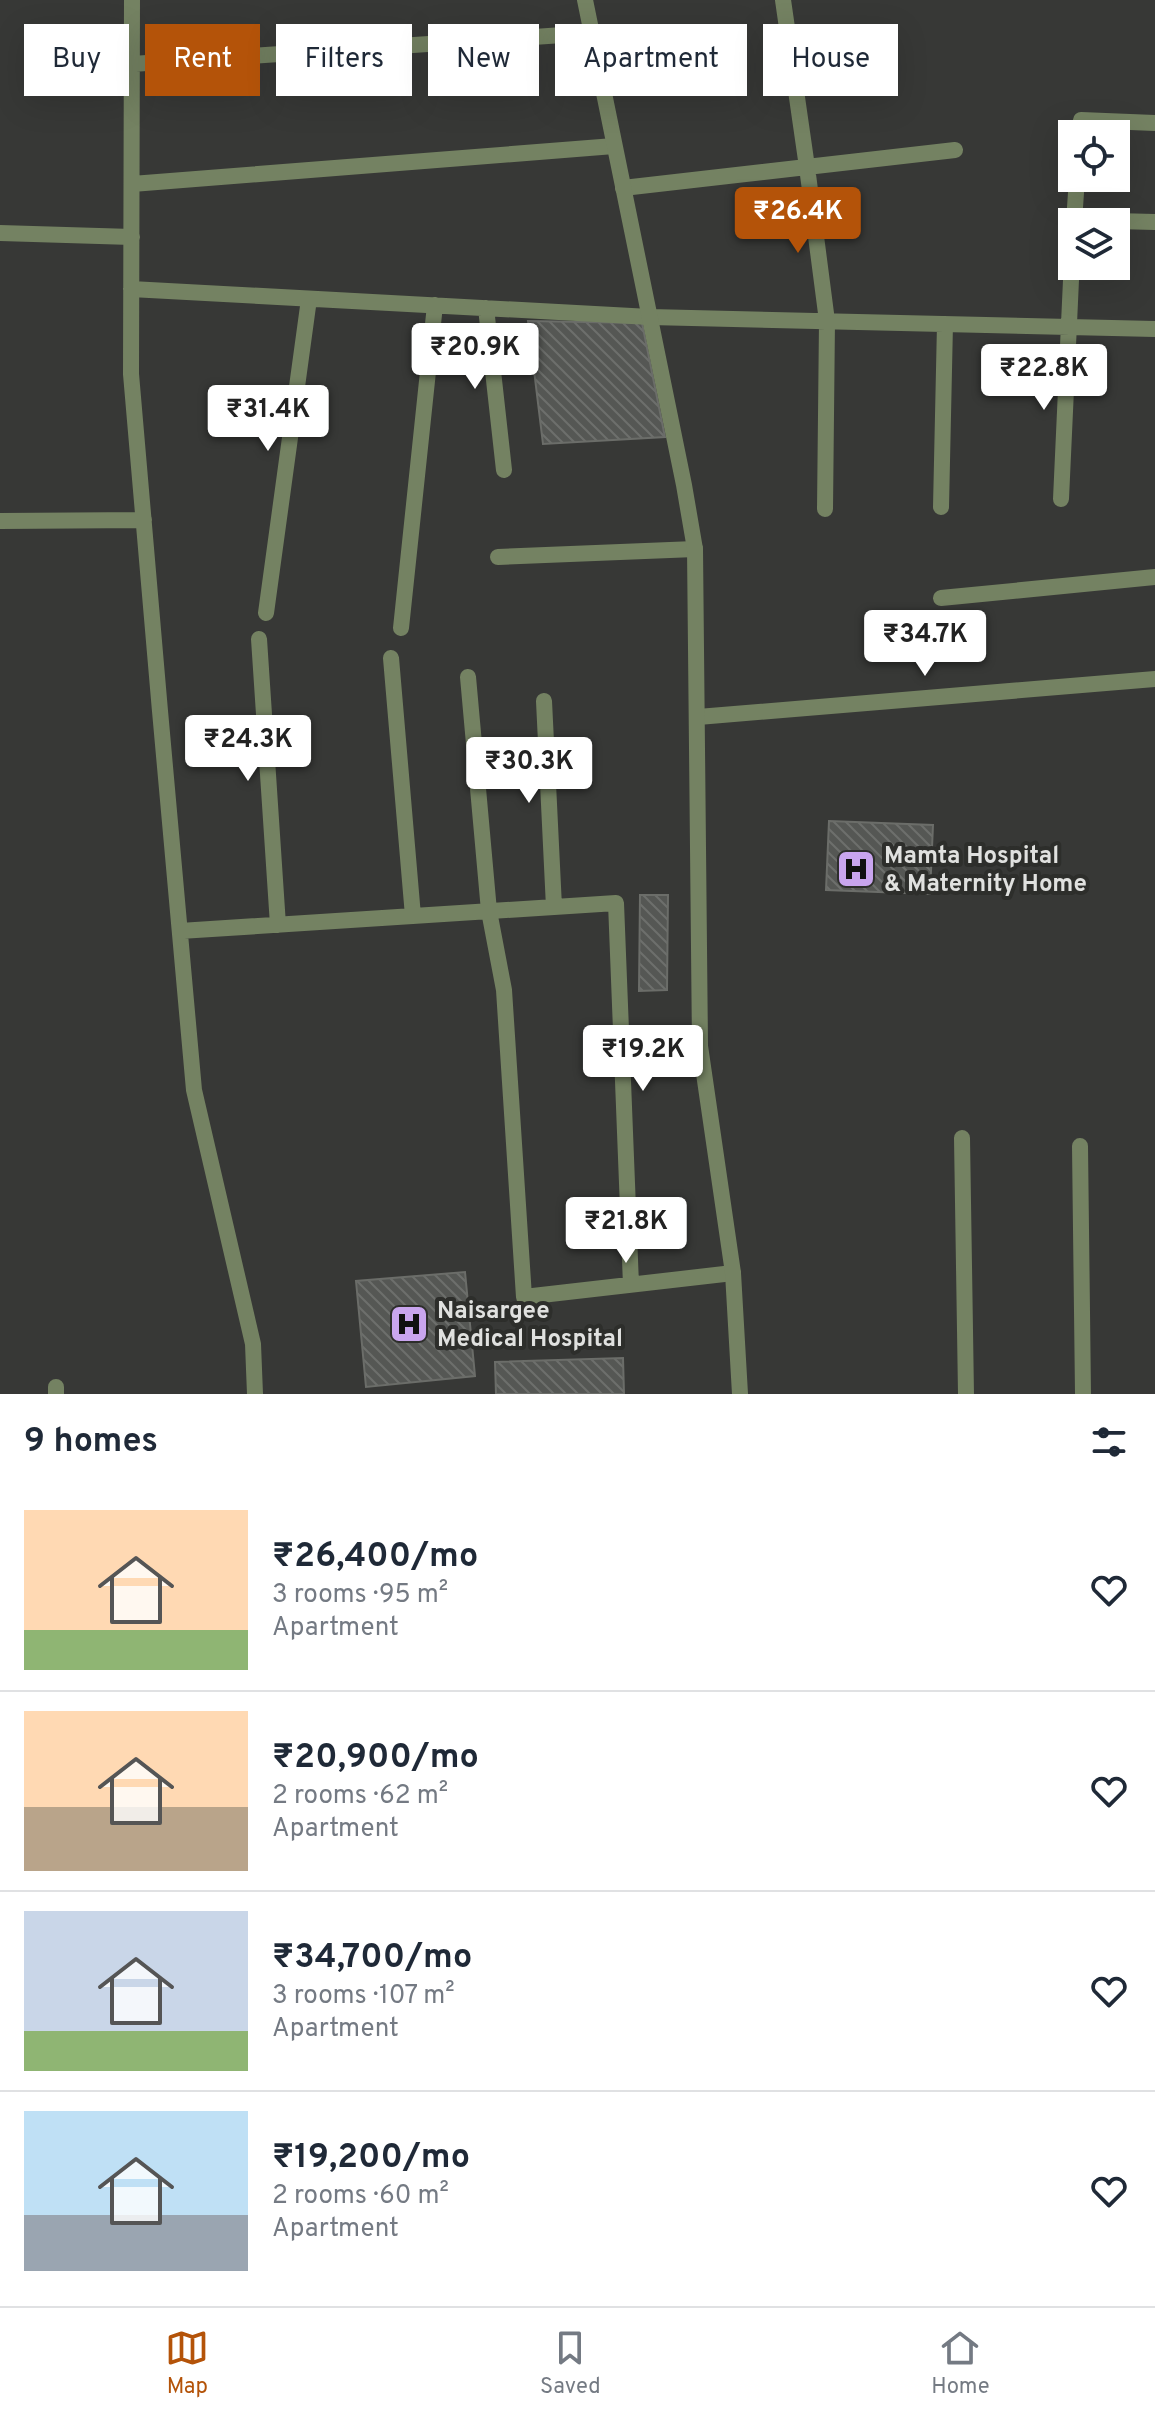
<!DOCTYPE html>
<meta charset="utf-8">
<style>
body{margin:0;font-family:Overpass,sans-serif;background:#f6f6f7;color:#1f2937;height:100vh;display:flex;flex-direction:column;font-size:30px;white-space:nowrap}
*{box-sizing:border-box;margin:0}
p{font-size:26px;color:#747a83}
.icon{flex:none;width:44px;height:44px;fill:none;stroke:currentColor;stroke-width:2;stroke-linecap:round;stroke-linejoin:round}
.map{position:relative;height:1394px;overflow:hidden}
.details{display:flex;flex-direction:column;background:#fff;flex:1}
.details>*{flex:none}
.banner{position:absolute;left:24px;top:24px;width:1108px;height:72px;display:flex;gap:16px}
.fabs{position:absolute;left:1058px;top:120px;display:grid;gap:16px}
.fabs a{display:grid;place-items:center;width:72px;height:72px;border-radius:0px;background:#fff;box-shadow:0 8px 32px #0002;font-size:40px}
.price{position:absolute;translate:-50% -68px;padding:0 18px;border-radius:8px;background:#fff;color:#222;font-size:26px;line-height:52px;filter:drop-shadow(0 2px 4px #0008)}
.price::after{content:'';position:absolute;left:50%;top:48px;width:24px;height:18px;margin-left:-12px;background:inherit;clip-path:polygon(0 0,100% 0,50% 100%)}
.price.current{background:#b45309;color:#fff}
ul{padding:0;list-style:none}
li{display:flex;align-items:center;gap:24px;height:200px;padding:0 24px}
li+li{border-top:2px solid #e0e1e3}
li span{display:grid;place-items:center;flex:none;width:224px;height:160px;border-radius:0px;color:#555}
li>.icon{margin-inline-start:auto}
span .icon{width:96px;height:96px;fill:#fffc;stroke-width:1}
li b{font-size:34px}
h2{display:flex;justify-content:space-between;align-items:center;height:96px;padding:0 24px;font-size:34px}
.chip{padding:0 28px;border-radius:0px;background:#fff;box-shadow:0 8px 32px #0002;font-size:28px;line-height:72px}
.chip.current{background:#b45309;color:#fff}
.tabs{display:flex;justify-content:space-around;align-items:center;height:112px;border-top:2px solid #e0e1e3;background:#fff;font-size:22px;color:#747a83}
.tabs a{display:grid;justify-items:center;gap:4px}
.tabs .current{color:#b45309}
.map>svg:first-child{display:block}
</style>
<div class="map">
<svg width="1155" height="1394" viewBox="0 0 1155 1394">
<defs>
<pattern id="building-back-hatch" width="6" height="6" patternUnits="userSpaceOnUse" patternTransform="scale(2)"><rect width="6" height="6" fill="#555754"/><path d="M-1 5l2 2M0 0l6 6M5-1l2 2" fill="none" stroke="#6d6f6c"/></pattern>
</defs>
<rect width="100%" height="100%" fill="#373836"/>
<path fill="url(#building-back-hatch)" stroke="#6b6d69" stroke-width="2" d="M528,321L642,323L665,437L543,444Z
M829,821L933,825L930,894L826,890Z
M640,895H668L667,990L639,991Z
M465,1272L475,1376L366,1387L356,1281Z
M623,1358L624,1394H496L495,1362Z"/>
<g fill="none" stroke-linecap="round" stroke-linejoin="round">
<path stroke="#748262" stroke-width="16" d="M132,0L131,374L160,711L194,1090L253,1344L255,1394
M783,0L807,167L827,321L825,509
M132,64L592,33
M1080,134L1081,120L1155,123
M132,184L614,146
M623,188L955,150
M1075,220L1155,222
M1074,222L1077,178
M0,233L132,237
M131,289L650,317L1155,329
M486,308L504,470
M1061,499L1072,258
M941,507L945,324
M0,521L144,520
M498,557L695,549
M941,598L1155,577
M266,613L309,299
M401,628L435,305
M259,639L278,925
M391,658L413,916
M468,677L489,911L504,990L524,1297L733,1273
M544,701L554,907
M698,717L1155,679
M180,931L616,903L631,1285
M962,1138L966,1394
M1080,1146L1083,1394
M56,1387V1394"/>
<path stroke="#748262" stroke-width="16" d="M585,0L684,485L695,549L700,1046L733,1273L740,1394"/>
</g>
<defs>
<g id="hospital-square" transform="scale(2)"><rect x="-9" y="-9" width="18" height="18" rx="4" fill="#c9a5ee" stroke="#2d2e2b"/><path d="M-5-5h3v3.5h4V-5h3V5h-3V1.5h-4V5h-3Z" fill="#111"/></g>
</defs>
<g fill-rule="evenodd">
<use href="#hospital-square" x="856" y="869"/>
<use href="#hospital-square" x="409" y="1324"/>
</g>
<g text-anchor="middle" stroke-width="8" stroke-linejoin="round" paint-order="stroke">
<g font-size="24" font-weight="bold" fill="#e0e1df" stroke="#2d2e2b" text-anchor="start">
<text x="884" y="863">Mamta Hospital<tspan x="884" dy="28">&amp; Maternity Home</tspan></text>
<text x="437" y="1318">Naisargee<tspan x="437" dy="28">Medical Hospital</tspan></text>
</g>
</g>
</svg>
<div class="fabs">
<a><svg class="icon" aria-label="locate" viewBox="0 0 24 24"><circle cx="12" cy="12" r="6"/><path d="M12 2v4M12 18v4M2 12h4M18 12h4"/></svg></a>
<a><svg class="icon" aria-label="layers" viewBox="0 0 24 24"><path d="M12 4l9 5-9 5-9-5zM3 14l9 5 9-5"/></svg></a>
</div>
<b class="price current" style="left:798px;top:255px">₹26.4K</b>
<b class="price" style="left:475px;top:391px">₹20.9K</b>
<b class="price" style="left:1044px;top:412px">₹22.8K</b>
<b class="price" style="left:268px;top:453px">₹31.4K</b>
<b class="price" style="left:925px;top:678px">₹34.7K</b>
<b class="price" style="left:248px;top:783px">₹24.3K</b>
<b class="price" style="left:529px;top:805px">₹30.3K</b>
<b class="price" style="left:643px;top:1093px">₹19.2K</b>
<b class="price" style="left:626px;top:1265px">₹21.8K</b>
<div class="banner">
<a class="chip">Buy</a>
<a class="chip current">Rent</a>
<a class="chip">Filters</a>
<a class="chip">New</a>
<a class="chip">Apartment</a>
<a class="chip">House</a>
</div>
</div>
<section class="details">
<h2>9 homes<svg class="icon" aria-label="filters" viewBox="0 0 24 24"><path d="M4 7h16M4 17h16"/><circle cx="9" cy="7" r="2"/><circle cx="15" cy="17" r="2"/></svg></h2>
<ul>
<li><span style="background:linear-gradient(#ffd9b3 75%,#8fb573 0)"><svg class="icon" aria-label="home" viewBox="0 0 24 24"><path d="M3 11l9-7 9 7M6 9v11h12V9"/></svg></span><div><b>₹26,400/mo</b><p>3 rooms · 95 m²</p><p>Apartment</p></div><svg class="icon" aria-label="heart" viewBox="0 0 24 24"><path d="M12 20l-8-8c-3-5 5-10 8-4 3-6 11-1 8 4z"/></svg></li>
<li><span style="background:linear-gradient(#ffd9b3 60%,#b9a48a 0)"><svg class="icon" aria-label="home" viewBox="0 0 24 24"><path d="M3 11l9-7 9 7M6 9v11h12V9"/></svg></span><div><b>₹20,900/mo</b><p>2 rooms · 62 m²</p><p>Apartment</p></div><svg class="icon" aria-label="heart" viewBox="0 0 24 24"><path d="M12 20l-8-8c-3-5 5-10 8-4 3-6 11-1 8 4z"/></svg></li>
<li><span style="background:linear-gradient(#c9d6e8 75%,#8fb573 0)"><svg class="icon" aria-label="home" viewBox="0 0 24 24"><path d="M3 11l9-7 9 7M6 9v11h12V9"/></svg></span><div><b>₹34,700/mo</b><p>3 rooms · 107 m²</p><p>Apartment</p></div><svg class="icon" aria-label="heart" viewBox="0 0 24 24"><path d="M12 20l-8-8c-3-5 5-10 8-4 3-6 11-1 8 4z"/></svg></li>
<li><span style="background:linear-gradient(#bfe0f5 65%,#9aa5b1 0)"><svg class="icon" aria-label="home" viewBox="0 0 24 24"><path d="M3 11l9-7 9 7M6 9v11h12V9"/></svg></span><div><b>₹19,200/mo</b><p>2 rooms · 60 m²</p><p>Apartment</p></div><svg class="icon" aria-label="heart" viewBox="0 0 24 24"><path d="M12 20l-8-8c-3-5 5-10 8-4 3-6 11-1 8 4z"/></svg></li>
</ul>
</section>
<nav class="tabs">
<a class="current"><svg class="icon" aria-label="map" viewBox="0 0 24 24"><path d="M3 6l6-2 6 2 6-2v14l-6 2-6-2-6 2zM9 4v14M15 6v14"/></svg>Map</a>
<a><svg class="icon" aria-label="saved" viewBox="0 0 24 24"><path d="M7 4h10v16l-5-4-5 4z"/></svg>Saved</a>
<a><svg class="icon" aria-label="home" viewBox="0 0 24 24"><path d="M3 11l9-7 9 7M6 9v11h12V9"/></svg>Home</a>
</nav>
